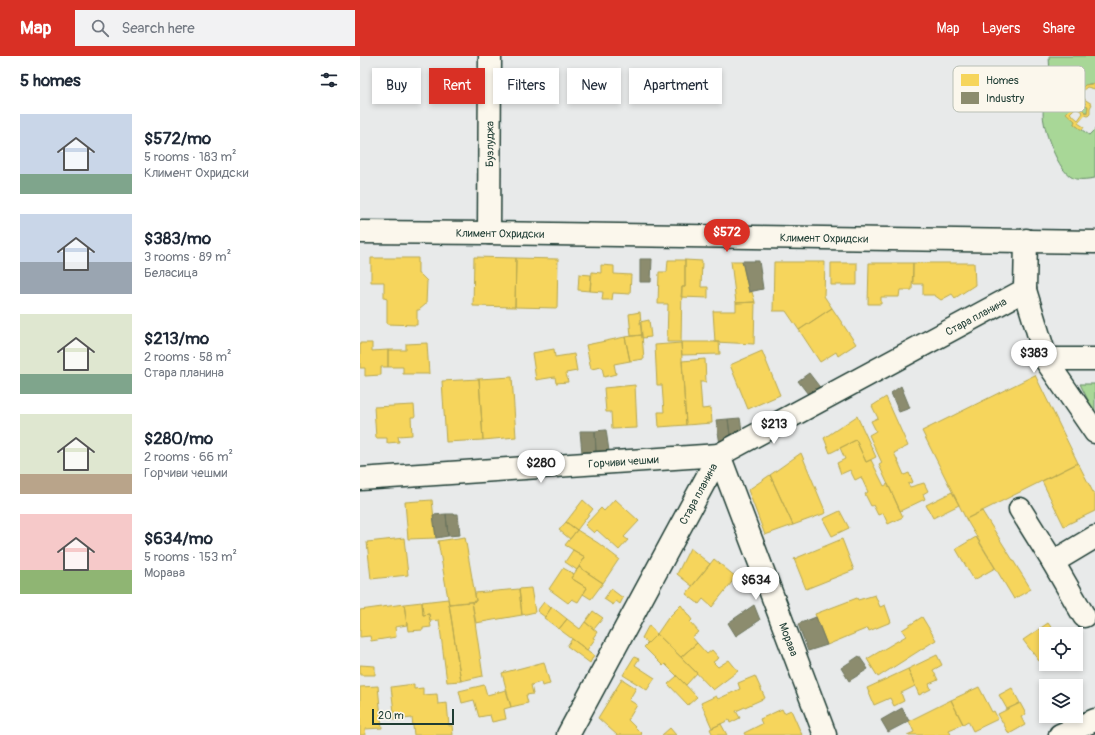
<!DOCTYPE html>
<meta charset="utf-8">
<style>
body{margin:0;font-family:Pangolin,sans-serif;background:#f2f2f3;color:#1f2937;height:100vh;display:flex;flex-direction:column;font-size:15px;white-space:nowrap}
*{box-sizing:border-box;margin:0}
p{font-size:13px;color:#747a83}
.icon{flex:none;width:22px;height:22px;fill:none;stroke:currentColor;stroke-width:2;stroke-linecap:round;stroke-linejoin:round}
.map{position:relative;flex:1;overflow:hidden}
.side{display:flex;flex-direction:column;background:#fff;width:360px}
.side>*{flex:none}
.hud{position:absolute;left:12px;top:12px;width:380px;height:36px;display:flex;gap:8px}
.controls{position:absolute;left:679px;top:571px;display:grid;gap:8px}
.controls a{display:grid;place-items:center;width:44px;height:44px;border-radius:0px;background:#fff;box-shadow:0 2px 6px #0003;font-size:20px}
.scale{position:absolute;left:12px;bottom:10px;width:82px;box-sizing:border-box;padding-left:4px;border:2px solid #1f3d34;border-top:0;font-size:11px;line-height:14px;white-space:nowrap;color:#1f3d34;-webkit-text-stroke:3px #fbf7ec;paint-order:stroke}
.price{position:absolute;translate:-50% -34px;padding:0 9px;border-radius:14px;background:#fff;color:#222;font-size:13px;line-height:26px;filter:drop-shadow(0 1px 2px #0008)}
.price::after{content:'';position:absolute;left:50%;top:24px;width:12px;height:9px;margin-left:-6px;background:inherit;clip-path:polygon(0 0,100% 0,50% 100%)}
.price.on{background:#d93025;color:#fff}
ul{padding:0;list-style:none}
li{display:flex;align-items:center;gap:12px;height:100px;padding:0 20px}
li span{display:grid;place-items:center;flex:none;width:112px;height:80px;border-radius:0px;color:#555}
li>.icon{margin-inline-start:auto}
span .icon{width:48px;height:48px;fill:#fffc;stroke-width:1}
li b{font-size:17px}
h2{display:flex;justify-content:space-between;align-items:center;height:48px;padding:0 20px;font-size:17px}
.pill{padding:0 14px;border-radius:0px;background:#fff;box-shadow:0 2px 6px #0003;font-size:14px;line-height:36px}
.pill.on{background:#d93025;color:#fff}
header{display:flex;align-items:center;gap:24px;box-sizing:border-box;height:56px;padding:0 20px;background:#d93025;color:#fff}
header strong{font-size:19px}
nav{display:flex;gap:22px;margin-inline-start:auto;font-size:14px}
.search{width:280px;height:36px;background:#f2f2f3;display:flex;align-items:center;gap:10px;box-sizing:border-box;padding:0 14px;border-radius:0px;color:#747a83;font-size:15px}
main{display:flex;flex:1;min-height:0}
.map>svg:first-child{display:block}
</style>
<header>
<strong>Map</strong>
<div class="search"><svg class="icon" aria-label="search" viewBox="0 0 24 24"><circle cx="10" cy="10" r="6"/><path d="M15 15l6 6"/></svg>Search here</div>
<nav><a>Map</a><a>Layers</a><a>Share</a></nav>
</header>
<main>
<section class="side">
<h2>5 homes<svg class="icon" aria-label="filters" viewBox="0 0 24 24"><path d="M4 7h16M4 17h16"/><circle cx="9" cy="7" r="2"/><circle cx="15" cy="17" r="2"/></svg></h2>
<ul>
<li><span style="background:linear-gradient(#c9d6e8 75%,#7fa58c 0)"><svg class="icon" aria-label="home" viewBox="0 0 24 24"><path d="M3 11l9-7 9 7M6 9v11h12V9"/></svg></span><div><b>$572/mo</b><p>5 rooms · 183 m²</p><p>Климент Охридски</p></div></li>
<li><span style="background:linear-gradient(#c9d6e8 60%,#9aa5b1 0)"><svg class="icon" aria-label="home" viewBox="0 0 24 24"><path d="M3 11l9-7 9 7M6 9v11h12V9"/></svg></span><div><b>$383/mo</b><p>3 rooms · 89 m²</p><p>Беласица</p></div></li>
<li><span style="background:linear-gradient(#dfe7d0 75%,#7fa58c 0)"><svg class="icon" aria-label="home" viewBox="0 0 24 24"><path d="M3 11l9-7 9 7M6 9v11h12V9"/></svg></span><div><b>$213/mo</b><p>2 rooms · 58 m²</p><p>Стара планина</p></div></li>
<li><span style="background:linear-gradient(#dfe7d0 75%,#b9a48a 0)"><svg class="icon" aria-label="home" viewBox="0 0 24 24"><path d="M3 11l9-7 9 7M6 9v11h12V9"/></svg></span><div><b>$280/mo</b><p>2 rooms · 66 m²</p><p>Горчиви чешми</p></div></li>
<li><span style="background:linear-gradient(#f6c9c9 70%,#8fb573 0)"><svg class="icon" aria-label="home" viewBox="0 0 24 24"><path d="M3 11l9-7 9 7M6 9v11h12V9"/></svg></span><div><b>$634/mo</b><p>5 rooms · 153 m²</p><p>Морава</p></div></li>
</ul>
</section>
<div class="map">
<svg width="735" height="679" viewBox="0 0 735 679">
<rect width="100%" height="100%" fill="#e8eaea"/>
<filter id="ink" filterUnits="userSpaceOnUse"><feTurbulence type="fractalNoise" baseFrequency=".025" numOctaves="2"/><feDisplacementMap in="SourceGraphic" scale="8" xChannelSelector="R" yChannelSelector="G"/><feConvolveMatrix kernelMatrix="1 2 1 2 8 2 1 2 1" color-interpolation-filters="sRGB"/></filter>
<g filter="url(#ink)">
<path fill="#a8d797" stroke="#648a66" d="M689,0H735V28C727,27 721,30 719,38L725,49L728,50L727,57L725,56L716,47L707,57L715,65L714,68L729,79L735,73V122C729,123 722,124 716,123C700,120 686,80 684,66C682,58 684,48 684,41L691,40Z
M720,328H735V358Z"/>
<path fill="#f6d55c" stroke="#b6a750" fill-rule="evenodd" d="M732,28H735V33L727,31L722,35V38L724,43L732,48L730,52V58L728,60L725,59L718,67L724,71L722,74L714,68L715,65L706,57L716,47L725,56L727,57L728,50L725,49L726,48L720,42L719,39L722,32L725,29ZM716,51L723,57L718,64L710,57Z
M114,201L156,202L155,251L113,250Z
M11,202H58V218H60L67,225L66,248L59,254H57V269L27,268V243L24,242V226H11Z
M156,202L198,203L197,252L155,251Z
M308,204H325V231H322L321,286H307L308,248H298L299,216H307Z
M325,204L342,205L341,231H348V242L321,241L322,231H325Z
M371,205H382L389,236H392L395,246L376,247Z
M414,206H465L464,240L472,252L439,274L426,255H413Z
M471,207H497V229H471Z
M509,207H553L552,234H540L539,241H521V248H508Z
M553,207H614L615,229L595,242L592,238L581,244L574,239H563V228H553Z
M241,209L254,210V218L271,219L270,238L253,237L252,244H242L243,236L230,235L232,216L241,217Z
M219,218L231,219L230,235L218,234Z
M395,246L394,288L355,286L353,255H376V247Z
M472,252L496,288L478,300L476,296L460,306L439,274Z
M280,256L282,279L271,280L269,258Z
M289,264L291,281L282,282L280,266Z
M282,279L284,303L270,305L265,281Z
M265,281L270,305L254,308L256,318L244,321L242,311L231,313L226,289Z
M321,286H359L360,298L322,299Z
M0,287H12V295L28,294V311H21V319L5,320V312H0Z
M67,287L69,318H43V311H28V294H46V288Z
M321,287L326,369L299,371L298,356H304L302,329H297L295,289Z
M194,293L195,301L214,298L217,315L206,317L208,326L196,327L195,321L176,324L172,297Z
M402,295L420,339L388,353L370,309Z
M345,303L346,326H340L342,353L351,352L352,367L326,369L322,305Z
M675,319L718,407L606,463L562,375Z
M152,321L156,381L123,384L119,323Z
M119,323L123,384L86,386L82,325Z
M275,329L277,372L252,373L251,356H246L244,332Z
M526,341L548,390L534,397L536,401L544,419L549,417L553,426L548,428L550,431L564,427L568,435L563,438L565,443L540,455L519,409L522,407L509,379L516,375L511,365L518,362L512,350Z
M54,349L55,361H51L52,379L38,380L39,386L27,387V382H16L14,351Z
M497,360L516,401L506,406L496,384L470,397L464,382Z
M496,384L506,406L511,404L524,430L528,428L543,461L528,468L523,457L518,459L513,449L511,450L505,438L508,436L501,421L495,424L490,414L481,418L477,407L485,403L480,392Z
M441,397L466,457L433,469L410,419Z
M718,407L735,440V455L704,470L682,425Z
M410,419L433,469L405,479L388,434Z
M592,436L599,449L573,462L566,449Z
M255,443L279,465L264,481L268,484L259,494L237,474L234,477L225,469L241,452L244,455Z
M72,444L76,482L48,483L45,446Z
M223,444L233,453L217,474L206,466Z
M480,455L489,472L472,480L463,463Z
M622,455L671,533L654,543L606,463Z
M206,466L217,474L210,483L199,474Z
M217,474L238,487L259,503L243,527L219,511L225,501L205,489Z
M105,481L116,545L89,548L78,485Z
M616,481L635,512L614,524L596,493Z
M44,482L48,519L11,523L7,486Z
M482,483L494,514L446,533L434,503Z
M330,492L350,508L332,530L317,518Z
M213,494L225,501L217,514L205,506Z
M354,503L376,521L352,551L343,543L339,548L326,538Z
M219,511L243,527L231,543L223,538L227,532L211,522Z
M203,512L214,518L211,522L227,532L218,546L212,543L208,547L189,533Z
M171,532L175,556L162,559L159,533Z
M159,533L162,559L116,567L112,546L116,545L115,537Z
M251,533L263,542L260,548L256,545L253,549L244,543Z
M515,539L520,551L525,549L531,566L509,575L508,572L467,589L455,558L497,542L498,544Z
M88,543L89,548L101,625L87,626L79,564L70,565L69,558L63,559L62,546Z
M62,546L63,559L69,558L71,571L63,572V574L48,575L44,548Z
M112,546L123,620L101,625L89,548Z
M184,546L191,552L185,561L177,555Z
M44,548L47,569L35,571L36,581L11,585L10,580L0,581V554Z
M321,549L332,564L330,566L339,576L332,581L337,587L321,601L297,578L308,562Z
M192,551L207,563L199,573L184,562Z
M233,555L243,562L234,573L225,566Z
M562,561L576,584L518,621L507,603L546,580L542,574Z
M207,563L220,573L225,566L237,576L233,582L235,583L227,594L199,573Z
M688,567L696,578H686V600L679,605L663,584Z
M289,569L297,578L288,587L282,582Z
M297,578L337,617L326,629L305,608L303,610L284,591Z
M212,583L234,599L230,607L207,590Z
M337,587L347,598L352,594L359,602L353,606L358,611L369,604L378,615L353,634L321,601Z
M577,599L582,609L573,614L578,624L569,628L571,633L559,639L548,613Z
M274,601L279,603L275,609L295,622L287,634L263,619Z
M184,606L190,628L182,630L181,626L171,629L173,638L166,639L168,647L151,651L142,617Z
M0,609L15,610V619H0Z
M548,613L555,630L541,637L544,645L534,650L530,642L514,649L507,632Z
M317,620L337,641L328,649L308,628Z
M395,620L405,642L376,655L380,662L370,667L369,664L352,672L341,647L356,640L358,643L380,633L378,627Z
M262,623L276,632L269,644L277,649L268,664L282,678L281,679H257L238,662Z
M54,628V633L63,632V639L77,638L78,648L87,647L89,670L92,669L93,679H54L52,662L35,664L31,631Z
M124,629L127,639L146,634L151,651L144,653L146,663L132,666L130,659L119,661L114,644L102,647L99,635Z
M18,630L22,672L5,673L6,679H0V631Z
M619,631L632,656L634,655L638,663L613,675L608,665L603,668L591,644Z
M652,632L660,647L647,653L639,639Z
M591,644L603,668L589,674L591,679H547L554,676L549,665Z
M660,647L666,658L661,661L665,669L649,678L638,658Z
M422,653L424,657L431,654L442,679H385L384,677L402,668L400,663Z
M361,668L367,679H353L350,673Z
M310,672L316,679H302Z"/>
<path fill="#8c8c6e" stroke="#6b745d" d="M280,203H292L291,226H280Z
M382,205H399L403,233L389,236Z
M449,317L462,334L451,342L438,325Z
M541,330L550,352L539,356L531,337Z
M380,362L384,386L371,387L368,363Z
M368,363L371,387L360,388L356,364Z
M246,374L249,395L236,396L235,375Z
M220,375H235L236,396L222,397Z
M86,458L88,480L76,482L73,459Z
M86,458H98L100,479L88,480Z
M394,549L400,564L376,580L368,567Z
M456,561L467,589L448,595L438,568Z
M499,600L508,613L489,625L481,612Z
M542,652L549,665L528,676L521,664Z"/>
<g fill="none" stroke-linecap="round" stroke-linejoin="round">
<g stroke="#1f3d34" stroke-width="25">
<g id="minor">
<path id="s1" d="M0,176L129,177L735,186"/>
<path id="s2" d="M129,177L130,0"/>
<path d="M665,234L687,306L735,376"/>
<path d="M686,303H735"/>
<path id="s3" d="M0,423L359,399L465,679"/>
<path d="M660,453L693,506L735,481"/>
<path d="M693,506L724,560"/>
<path id="s4" d="M208,679L359,399L665,234L666,184"/>
<path d="M700,679L735,664"/>
</g>
</g>
<use href="#minor" stroke="#fbf7ec" stroke-width="22"/>
</g>
</g>
<g text-anchor="middle" stroke-width="4" stroke-linejoin="round" paint-order="stroke">
<g font-size="11" fill="#1f3d34" stroke="#fbf7ec">
<text dy="4" stroke="none"><textPath href="#s2" startOffset="89">Бузлуджа</textPath></text>
<text dy="4" stroke="none"><textPath href="#s1" startOffset="140">Климент Охридски</textPath></text>
<text dy="4" stroke="none"><textPath href="#s1" startOffset="464">Климент Охридски</textPath></text>
<text dy="4" stroke="none"><textPath href="#s4" startOffset="610">Стара планина</textPath></text>
<text dy="4" stroke="none"><textPath href="#s3" startOffset="264">Горчиви чешми</textPath></text>
<text dy="4" stroke="none"><textPath href="#s4" startOffset="274">Стара планина</textPath></text>
<text dy="4" stroke="none"><textPath href="#s3" startOffset="557">Морава</textPath></text>
</g>
</g>
<rect x="593" y="10" width="132" height="46" rx="6" fill="#fbf7ec" stroke="#b9bfb5" stroke-width="1"/>
<rect x="601" y="18" width="18" height="12" fill="#f6d55c"/>
<rect x="601" y="36" width="18" height="12" fill="#8c8c6e"/>
<g font-size="11" fill="#1f3d34">
<text x="626" y="28">Homes</text>
<text x="626" y="46">Industry</text>
</g>
</svg>
<div class="controls">
<a><svg class="icon" aria-label="locate" viewBox="0 0 24 24"><circle cx="12" cy="12" r="6"/><path d="M12 2v4M12 18v4M2 12h4M18 12h4"/></svg></a>
<a><svg class="icon" aria-label="layers" viewBox="0 0 24 24"><path d="M12 4l9 5-9 5-9-5zM3 14l9 5 9-5"/></svg></a>
</div>
<div class="scale">20 m</div>
<b class="price on" style="left:367px;top:197px">$572</b>
<b class="price" style="left:674px;top:318px">$383</b>
<b class="price" style="left:414px;top:389px">$213</b>
<b class="price" style="left:181px;top:428px">$280</b>
<b class="price" style="left:396px;top:545px">$634</b>
<div class="hud">
<a class="pill">Buy</a>
<a class="pill on">Rent</a>
<a class="pill">Filters</a>
<a class="pill">New</a>
<a class="pill">Apartment</a>
</div>
</div>
</main>
